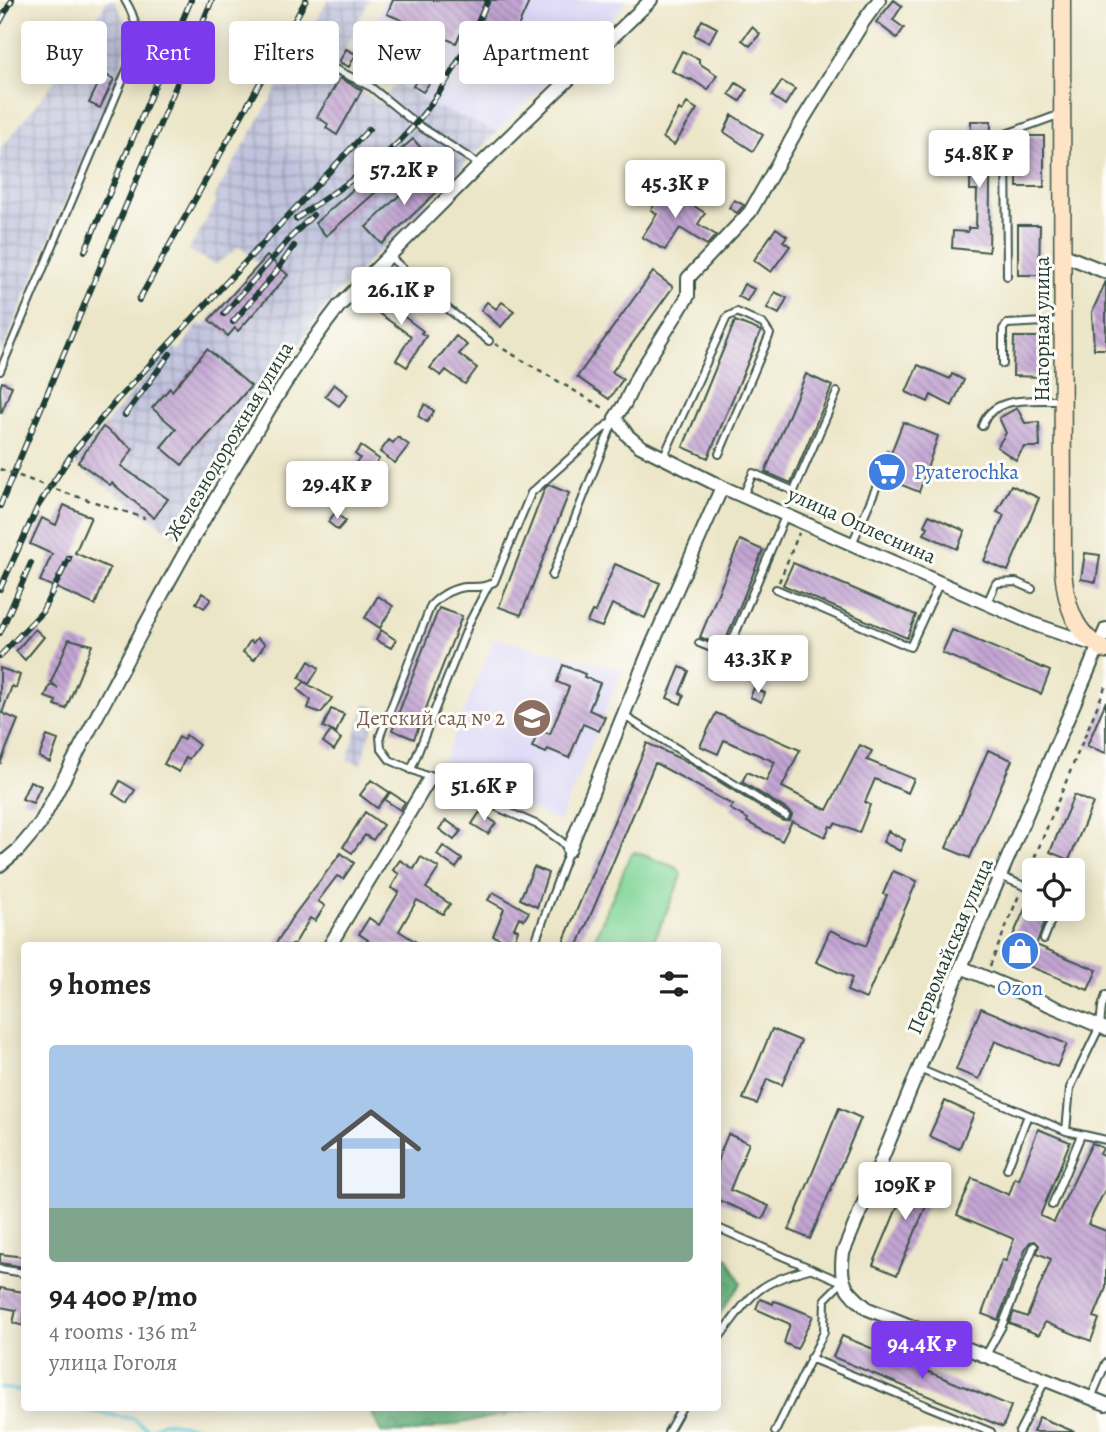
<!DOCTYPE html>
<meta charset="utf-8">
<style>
body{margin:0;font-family:Alegreya,serif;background:#f6f6f6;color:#222;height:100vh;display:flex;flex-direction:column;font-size:26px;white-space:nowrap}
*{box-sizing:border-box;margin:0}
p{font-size:23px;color:#767676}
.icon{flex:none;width:38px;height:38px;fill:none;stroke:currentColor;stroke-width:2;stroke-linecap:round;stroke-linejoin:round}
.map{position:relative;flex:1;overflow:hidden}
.side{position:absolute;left:21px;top:942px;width:700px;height:469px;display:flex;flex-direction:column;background:#fff;border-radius:7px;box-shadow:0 4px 18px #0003}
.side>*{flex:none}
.top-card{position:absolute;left:21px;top:21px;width:700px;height:63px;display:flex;gap:14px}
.controls{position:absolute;left:1022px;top:858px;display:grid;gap:14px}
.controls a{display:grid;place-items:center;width:63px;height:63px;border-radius:7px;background:#fff;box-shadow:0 4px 18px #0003;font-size:35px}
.price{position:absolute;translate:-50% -60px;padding:0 16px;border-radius:7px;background:#fff;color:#222;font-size:23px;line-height:46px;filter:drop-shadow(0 2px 4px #0008)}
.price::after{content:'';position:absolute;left:50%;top:42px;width:21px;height:16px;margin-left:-10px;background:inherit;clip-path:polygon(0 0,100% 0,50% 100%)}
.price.on{background:#7c3aed;color:#fff}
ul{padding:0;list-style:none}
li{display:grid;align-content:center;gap:14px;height:371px;padding:0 28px}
li span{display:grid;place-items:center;height:217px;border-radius:7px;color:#555}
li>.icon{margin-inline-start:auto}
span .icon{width:126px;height:126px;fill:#fffc;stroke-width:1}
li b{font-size:30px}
h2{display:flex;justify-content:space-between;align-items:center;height:84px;padding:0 28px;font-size:30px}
.pill{padding:0 24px;border-radius:7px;background:#fff;box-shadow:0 4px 18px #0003;font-size:24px;line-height:63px}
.pill.on{background:#7c3aed;color:#fff}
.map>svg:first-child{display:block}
</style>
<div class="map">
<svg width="1106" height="1432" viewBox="0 0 1106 1432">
<defs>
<pattern id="industrial-grid" width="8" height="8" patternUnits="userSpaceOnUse" patternTransform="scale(1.75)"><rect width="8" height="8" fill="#c0c2dd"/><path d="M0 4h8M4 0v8" fill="none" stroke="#9b9fb4"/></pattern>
<pattern id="forest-crowns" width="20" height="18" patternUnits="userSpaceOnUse" patternTransform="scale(1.75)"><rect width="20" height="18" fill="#6ab882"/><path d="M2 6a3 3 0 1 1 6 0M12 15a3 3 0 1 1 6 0" fill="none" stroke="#57976b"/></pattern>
<pattern id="building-back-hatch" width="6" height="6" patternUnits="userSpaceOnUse" patternTransform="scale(1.75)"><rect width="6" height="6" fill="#c3a5d3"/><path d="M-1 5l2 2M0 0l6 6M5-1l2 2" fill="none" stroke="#9e88ac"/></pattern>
</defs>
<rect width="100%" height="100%" fill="#fdfcf7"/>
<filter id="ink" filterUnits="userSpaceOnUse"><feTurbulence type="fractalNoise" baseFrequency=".0143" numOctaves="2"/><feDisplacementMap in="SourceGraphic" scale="14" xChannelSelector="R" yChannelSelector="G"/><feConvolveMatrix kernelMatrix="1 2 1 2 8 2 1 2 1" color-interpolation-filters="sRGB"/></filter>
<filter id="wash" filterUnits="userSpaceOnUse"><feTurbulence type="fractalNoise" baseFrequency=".00686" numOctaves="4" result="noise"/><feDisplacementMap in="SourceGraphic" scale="28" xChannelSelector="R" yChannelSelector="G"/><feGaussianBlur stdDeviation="1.57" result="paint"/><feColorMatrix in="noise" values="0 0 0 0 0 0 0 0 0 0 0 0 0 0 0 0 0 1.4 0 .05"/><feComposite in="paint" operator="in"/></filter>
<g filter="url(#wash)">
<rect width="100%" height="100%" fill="#ece6c8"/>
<path fill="#dad6f7" d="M384,0H627L619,11L497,132L429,104L397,82L380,24V11Z
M494,638L623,669L559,822L441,767Z"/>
<path fill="url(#industrial-grid)" d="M108,0H114L125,20L130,36L118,76L0,356V150L60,74Z
M328,0H369L346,49L356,54L345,65L339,77L380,104L397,82L429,104L497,132L343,287L320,314L235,438L176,536L73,463L172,346L179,351L199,323L203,327L259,264L240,246L215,265L189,250L216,202L213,199Z
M365,704L378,708L361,764L347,760Z"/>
<path fill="url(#forest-crowns)" stroke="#447a5b" stroke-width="2" d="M718,1254L728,1258L741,1283L718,1316Z
M369,1407H546L415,1432H381Z"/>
<path fill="#83d79a" stroke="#518a67" stroke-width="2" d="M635,852L677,868L681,873V878L652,945H592L630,856Z"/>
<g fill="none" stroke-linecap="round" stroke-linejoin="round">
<path stroke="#5ec8d9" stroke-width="3.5" d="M0,1388L24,1391
M83,1407L89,1411L134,1419L150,1431L163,1422L236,1432"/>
</g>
<g id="blocks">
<path fill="url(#building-back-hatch)" d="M393,0H530L493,82L472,73L481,52L475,50L480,39L462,31L456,43L387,14Z
M894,0L902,6L893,20L904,28L897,38L876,22Z
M702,20L717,28L709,43L694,35Z
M752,27L760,34L750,46L742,40Z
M346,49L356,54L349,67L339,62Z
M682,51L699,59V63L717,75L708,90L691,79L690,80L672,71Z
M423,71L433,78L423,92L413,86Z
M103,74L114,79L100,108L89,103Z
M340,78L362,90L337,135L326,128L328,124L317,117Z
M782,81L795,89L785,105L772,96Z
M736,83L747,90L740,101L729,94Z
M687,103L697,109L674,145L663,138L679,109L682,111Z
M732,115L763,135L753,151L724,132Z
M971,121H991L989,252L952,248L953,231L968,232V228H976L977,190H970Z
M1018,136H1044V187H1017Z
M413,139L422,149L397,173L387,162Z
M425,171L441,188L382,244L366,227Z
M366,178L377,191L326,236L315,223Z
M661,185L705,213L698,224L716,235L707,245L680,228L665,250L642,237L657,214L651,210L657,200L653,198Z
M734,200L744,205L737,213L729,208Z
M1018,225H1040L1039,275H1018Z
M776,228L787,236L783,241L790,246L771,272L754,260Z
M267,256L288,275L238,331L235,328L228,336L209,320Z
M653,272L673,287L612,372L623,379L609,399L577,377Z
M1106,281V349H1094L1092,312Z
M744,284L754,289L747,301L738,296Z
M392,289L400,296L393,304L400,309L398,312L423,331L421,333L426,336L407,367L396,360L411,336L374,310Z
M775,292L787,298L779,314L767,308Z
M487,302L496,309L502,302L514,311L501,327L481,310Z
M735,321L761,331L708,458L683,447Z
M456,336L467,345L459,354L477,368L465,384L446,370L441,376L430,368Z
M1014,337H1042V377L1013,376Z
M207,349L251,386L182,465L161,447L176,429L152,408L170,388L172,391Z
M918,365L950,379L952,374L964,380L952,406L931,395L928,402L906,392Z
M806,374L832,386L791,483L765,472Z
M2,382L12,386L1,414L0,388Z
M334,384L348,395L339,406L325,396Z
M425,404L434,411L427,422L418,416Z
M1017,408L1025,423L1039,422L1040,447H1024L1016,460L997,447L1006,433L999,418Z
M903,422L938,436L919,492L877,475L887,451L891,453Z
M103,427L133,449L121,466L168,499L154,518L112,483L110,485L78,462Z
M398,437L409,445L395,463L380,452L389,440L393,443Z
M361,446L379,459L363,482L349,471L360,458L355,454Z
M549,485L569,493L521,615L499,607L545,488Z
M1011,485L1039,498L1008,571L984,561L1004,515L997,512Z
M64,505L91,517L75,553L110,568L95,605L40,581L52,554L30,544L42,518L56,525Z
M335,513L346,521L338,530L328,522Z
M929,515L965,531L957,549L924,534L928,527L924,525Z
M740,540L763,550L723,647L700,637Z
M1085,553L1100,555L1096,582L1081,579Z
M793,563L916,615L907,638L783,585Z
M615,564L660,583L645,618L612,604L602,627L587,622L592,611L595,612Z
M202,593L211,599L204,608L196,603Z
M378,596L393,606L380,628L365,618Z
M439,608L462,616L414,739L392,730Z
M35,629L44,637L25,660L16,651Z
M381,630L396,640L391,648L376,640Z
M952,630L1050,671L1041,694L942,653Z
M257,638L265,644L254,660L243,652L250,641L253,643Z
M69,639L92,645L66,709L55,705L56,701L45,697L50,685L58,688L51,682Z
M309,661L319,668L309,684L299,678Z
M563,665L585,674L584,677L600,683L589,710L605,717L599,731L583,724L569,758L548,749L546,753L532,747L539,730L550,734L569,687L557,682Z
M680,667L689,671L680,693L684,695L681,704L667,698Z
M0,668L20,675L16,688L12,686L2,713L18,720L0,764Z
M304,682L332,698L321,713L308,708L311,700L298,690Z
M754,688L765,693L761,702L750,697Z
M1106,701V753L1087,746Z
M331,709L344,714L336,733L323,727Z
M716,713L800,750L782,787L827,810L860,745L872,751L867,760L914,779L908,793L875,779L865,802L870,805L859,833L835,823L833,827L830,826L825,837L792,821L782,841L747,822L748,819L730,809L733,805L655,763L578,945H562L647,743L689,763L783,821L790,820L792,815L789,811L742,782L747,772L766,781L775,762L724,740L718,754L700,746Z
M331,731L341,739L334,750L323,742Z
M186,735L199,745L189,759L186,757L179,772L164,764L179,737L183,740Z
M47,736L58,740L50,762L39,757Z
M988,750L1012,760L970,858L946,848Z
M371,780L389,792L377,808L360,795Z
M30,781L41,786L33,803L22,799Z
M120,781L135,790L127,803L113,794Z
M390,792L405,802L400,810L385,800Z
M1074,795L1093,803L1069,860L1050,852Z
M365,812L383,825L373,840L365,835L352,853L343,847Z
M480,812L496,823L488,834L472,824Z
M446,820L461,831L454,840L439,829Z
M888,831L905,840L900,851L883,842Z
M443,846L462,859L456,868L437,855Z
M341,853L354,863L343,879L337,876L318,901L325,906L315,921L310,918L294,945H275L291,919Z
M421,857L439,868L426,888L450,904L443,914L417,900L399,931L421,945H364L368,940L359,934L369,918L379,925L399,892L391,888L399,874L393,870L400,860L414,869Z
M534,867L548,873L537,907L520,899Z
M893,871L917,881L866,999L847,991L852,978L816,962L830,930L866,946L887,895L883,894Z
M493,892L529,912L524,920L519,917L514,928L518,930L513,944L493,936L504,909L488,900Z
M1031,895L1034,896V908H1050L1036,945L1097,970L1088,990L1004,956Z
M981,1008L1067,1044L1057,1067L995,1041L979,1079L956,1070Z
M772,1029L801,1041L782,1085L767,1079L757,1104L743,1099Z
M945,1101L974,1114L959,1149L929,1136Z
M839,1108L861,1118L810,1239L789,1230Z
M1038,1129L1070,1142L1040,1216L1054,1222L1092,1143L1103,1148L1100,1154L1106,1157V1188L1088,1224L1106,1231V1288L1094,1317L1099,1319L1091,1341L1045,1322L1039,1335L1009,1323L1014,1312L1027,1317L1051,1259L1037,1253L1039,1245L1035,1241L1030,1242L1026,1248L998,1320L982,1314L1002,1260L1006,1261L1014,1239L957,1215L972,1178L1009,1195L1015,1178L1019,1180Z
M728,1134L749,1143L730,1190L769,1206L763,1219L718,1200V1159Z
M913,1170L937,1180L897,1275L873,1265Z
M0,1254L24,1257V1267L0,1263Z
M0,1288L24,1292V1326L13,1323L16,1310L0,1307Z
M760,1299L773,1304L774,1301L781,1303L813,1316L797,1349L784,1343L790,1324L756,1309Z
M842,1336L1011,1406L1003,1427L833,1357Z
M1039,1417L1075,1432H1033Z"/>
</g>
</g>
<g filter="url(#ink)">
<use href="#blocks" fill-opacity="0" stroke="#3e564a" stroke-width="2"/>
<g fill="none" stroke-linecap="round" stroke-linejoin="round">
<g stroke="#3e564a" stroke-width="10">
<path id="lane" d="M327,65L371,87L415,123L480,165
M390,257L444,306L489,341
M1007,276L1006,134L1061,114
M1003,364V329L1007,324L1062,321
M0,371L134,53C139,32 136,18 125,0
M982,426C993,394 1034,401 1061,400
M663,458L727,317L737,312L763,324L770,334L719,454
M743,496L753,473L794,491L837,392
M852,544L876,488
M552,576L614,420
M776,589L910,647L940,582
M987,603L996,583L1016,582L1032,589
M699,643L724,653L728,651L786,514
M624,716L786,816
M411,770L470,621L488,586
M1000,876L1034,890
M1044,939L1056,908
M534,945L569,850L561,841L540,826L390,760L381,748L380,736L431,605C441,595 452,588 466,587C477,587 484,588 494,582L531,493L615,418
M919,1069L1066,1131L1106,1140
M1066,1131L1070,1088L1100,1026L1102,1007L1106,995
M1007,1169L1028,1115
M1052,1205L1081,1135
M718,1228L842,1282L825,1299L824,1332L775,1432
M0,1269L24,1273
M718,1339C751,1296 753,1284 809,1269
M986,1355L1002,1326L1034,1246
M810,1358L991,1432
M1091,1398L1106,1363
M668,1432L682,1407
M1019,1432L1045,1381"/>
</g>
<g stroke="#3e564a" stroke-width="16">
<path id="street" d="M879,0L863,22L802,121L750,212L688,278V296L637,377L625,403L615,418L628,436L640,446L722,487L1036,625L1095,645
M1064,255L1106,272
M1106,629L961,967L843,1253C839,1283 845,1290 868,1309L1106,1404
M569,850L648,654L722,487
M0,865L18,850L40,824C101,709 160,593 226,481C262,421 296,361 339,306L480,165L651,0
M330,945L430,778
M961,967L1106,1029"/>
</g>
<g stroke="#3e564a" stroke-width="19">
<path id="secondary" d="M1062,0L1063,571C1066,604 1074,635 1106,650"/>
</g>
<path stroke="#3e564a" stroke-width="2.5" stroke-dasharray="5 5" stroke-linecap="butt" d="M495,344L607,410
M66,493L145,518
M779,582L799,533
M1027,876L1106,685
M990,966L1019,895"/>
<use href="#lane" stroke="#fff" stroke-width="6"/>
<use href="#street" stroke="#fff" stroke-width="12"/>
<use href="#secondary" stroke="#fee4c5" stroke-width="16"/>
<g stroke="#1f3d34" stroke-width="6">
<path id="rail" d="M0,22L12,0
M296,219C325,197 356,179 384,156C432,114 464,57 488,0
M85,251L191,0
M139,300L306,0
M224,314L291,237L313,215
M233,322L276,272L294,246
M125,415L170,354
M0,506L212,0
M0,589L38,506L71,455L116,401L369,129
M0,633L31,563
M0,656L42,612L69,558"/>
</g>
<use href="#rail" stroke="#fdfcf7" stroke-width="3.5" stroke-dasharray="10" stroke-linecap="butt"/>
<path stroke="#3e564a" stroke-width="2.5" stroke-dasharray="5 5" stroke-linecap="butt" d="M0,469L66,493"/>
</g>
</g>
<defs>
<g id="supermarket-disc" transform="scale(2.0125)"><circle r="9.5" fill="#3f7fe0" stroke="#fdfcf7"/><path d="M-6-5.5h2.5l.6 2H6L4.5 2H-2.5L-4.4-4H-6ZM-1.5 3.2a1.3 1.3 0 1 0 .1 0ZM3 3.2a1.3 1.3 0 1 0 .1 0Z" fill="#fff"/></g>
<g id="school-disc" transform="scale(2.0125)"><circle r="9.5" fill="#8d6e63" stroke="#fdfcf7"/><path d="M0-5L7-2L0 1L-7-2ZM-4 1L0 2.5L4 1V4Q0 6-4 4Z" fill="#fff"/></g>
<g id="shop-disc" transform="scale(2.0125)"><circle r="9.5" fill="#3f7fe0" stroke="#fdfcf7"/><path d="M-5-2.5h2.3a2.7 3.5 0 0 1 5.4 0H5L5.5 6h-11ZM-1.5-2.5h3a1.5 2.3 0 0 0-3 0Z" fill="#fff"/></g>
</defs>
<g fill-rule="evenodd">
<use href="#supermarket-disc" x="887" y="472"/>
<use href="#school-disc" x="532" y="718"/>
<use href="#shop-disc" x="1020" y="951"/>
</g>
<g text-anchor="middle" stroke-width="6" stroke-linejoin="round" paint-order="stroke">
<g font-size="21" fill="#1f3d34" stroke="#fdfcf7">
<text transform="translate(1042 329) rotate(-90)" y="7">Нагорная улица</text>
<text transform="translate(229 441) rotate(-59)" y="7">Железнодорожная улица</text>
<text transform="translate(862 525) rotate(24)" y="7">улица Оплеснина</text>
<text transform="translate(950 946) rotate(-67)" y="7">Первомайская улица</text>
</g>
<g font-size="21" fill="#366cbe" stroke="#fdfcf7" text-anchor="start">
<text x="914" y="479">Pyaterochka</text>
<text x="1020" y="995" text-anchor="middle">Ozon</text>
</g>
<g font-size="21" fill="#785e54" stroke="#fdfcf7" text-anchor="end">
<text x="505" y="725">Детский сад № 2</text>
</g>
</g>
</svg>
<div class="controls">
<a><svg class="icon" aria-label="locate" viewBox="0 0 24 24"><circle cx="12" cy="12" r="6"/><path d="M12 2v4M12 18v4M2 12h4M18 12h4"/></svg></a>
</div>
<b class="price" style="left:979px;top:190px">54.8K ₽</b>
<b class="price" style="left:404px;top:207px">57.2K ₽</b>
<b class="price" style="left:675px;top:220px">45.3K ₽</b>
<b class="price" style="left:401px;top:327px">26.1K ₽</b>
<b class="price" style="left:337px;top:521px">29.4K ₽</b>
<b class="price" style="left:758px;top:695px">43.3K ₽</b>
<b class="price" style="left:484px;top:823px">51.6K ₽</b>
<b class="price" style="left:905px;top:1222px">109K ₽</b>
<b class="price on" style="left:922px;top:1381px">94.4K ₽</b>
<div class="top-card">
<a class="pill">Buy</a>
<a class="pill on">Rent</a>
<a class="pill">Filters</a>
<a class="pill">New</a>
<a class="pill">Apartment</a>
</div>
<section class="side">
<h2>9 homes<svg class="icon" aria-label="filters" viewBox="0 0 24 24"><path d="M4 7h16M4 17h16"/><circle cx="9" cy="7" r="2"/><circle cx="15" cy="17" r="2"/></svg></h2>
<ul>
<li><span style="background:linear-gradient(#a9c7e8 75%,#7fa58c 0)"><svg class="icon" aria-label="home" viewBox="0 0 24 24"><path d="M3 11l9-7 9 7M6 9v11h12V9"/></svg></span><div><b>94 400 ₽/mo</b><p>4 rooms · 136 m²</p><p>улица Гоголя</p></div></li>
</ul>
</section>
</div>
